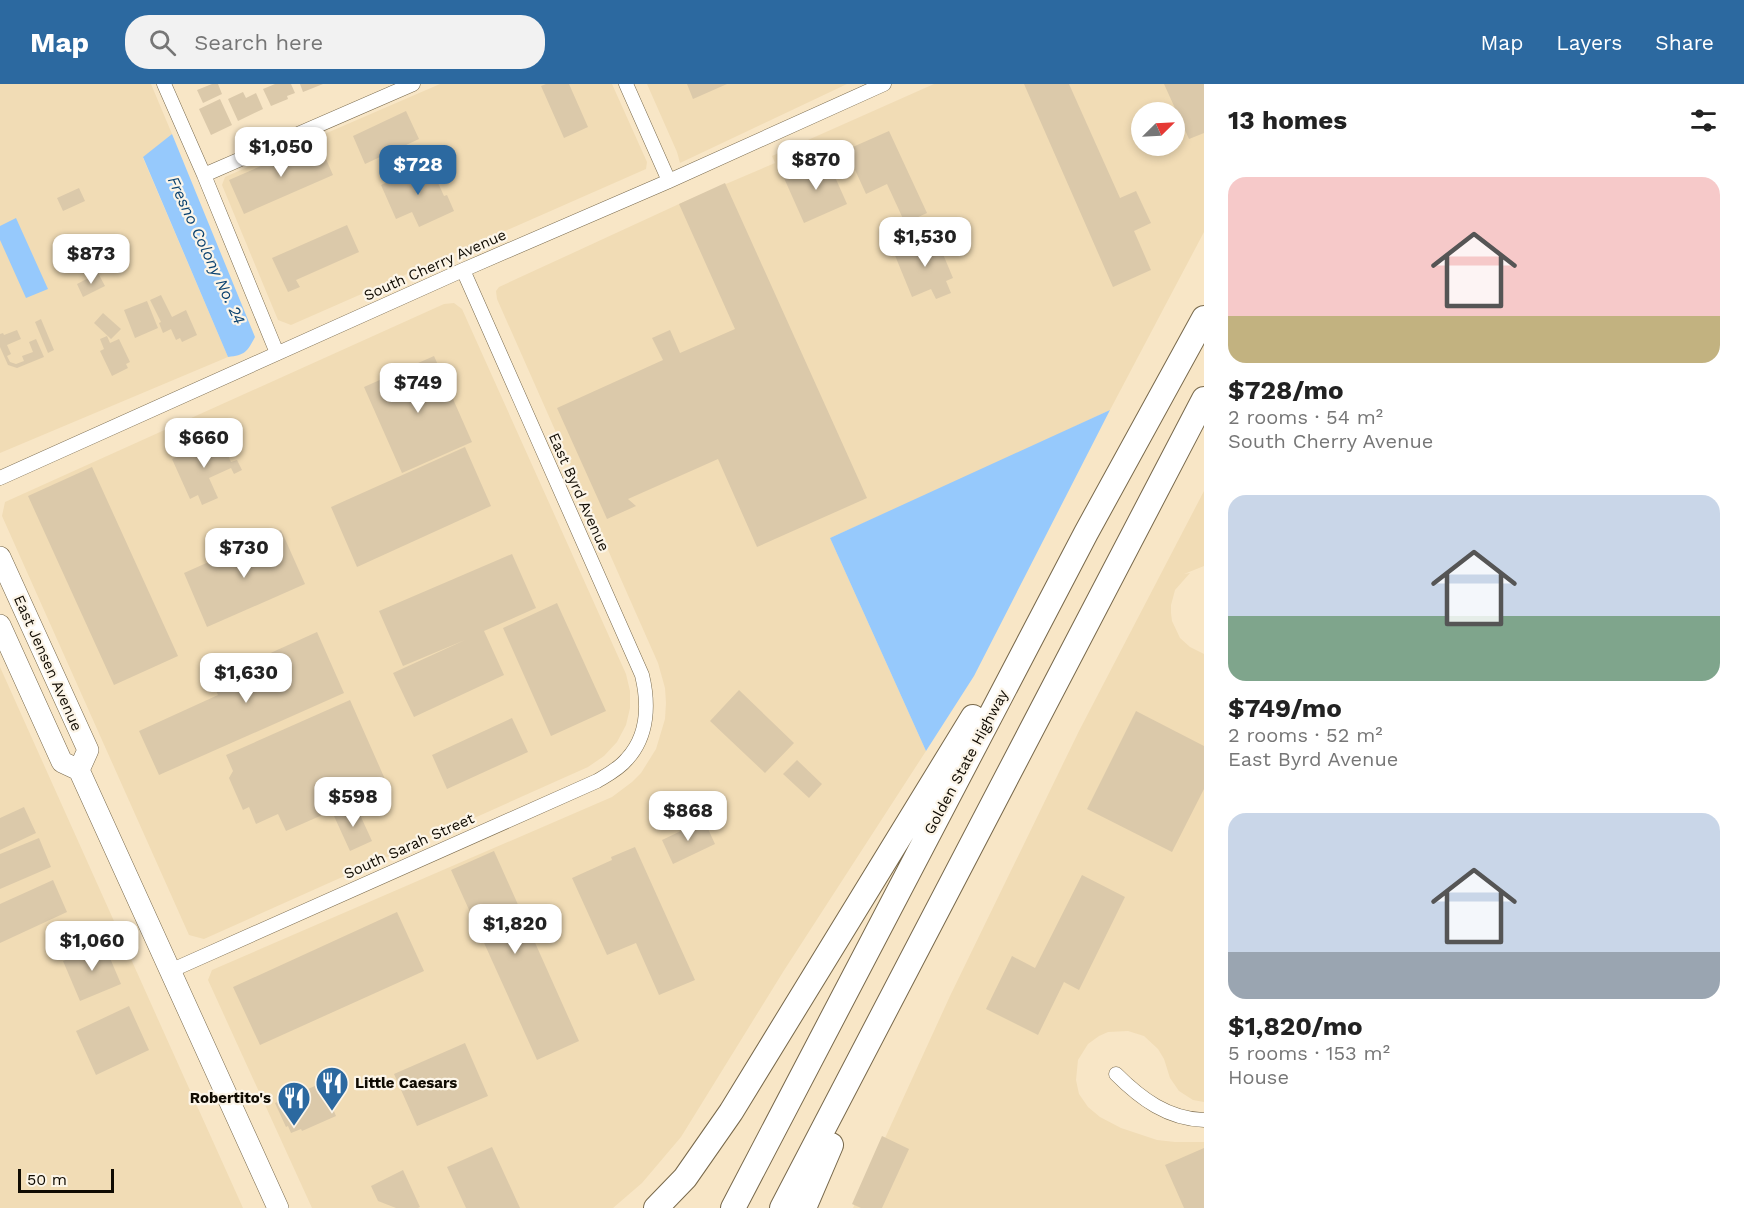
<!DOCTYPE html>
<meta charset="utf-8">
<style>
body{margin:0;font-family:"Work Sans",sans-serif;background:#f2f2f2;color:#222;height:100vh;display:flex;flex-direction:column;font-size:22px;white-space:nowrap}
*{box-sizing:border-box;margin:0}
p{font-size:20px;color:#767676}
.icon{flex:none;width:33px;height:33px;fill:none;stroke:currentColor;stroke-width:2;stroke-linecap:round;stroke-linejoin:round}
.map{position:relative;flex:1;overflow:hidden}
.side{display:flex;flex-direction:column;background:#fff;width:540px}
.side>*{flex:none}
.needle{width:39px;rotate:66deg}
.fabs{position:absolute;left:1131px;top:18px;display:grid;gap:12px}
.fabs a{display:grid;place-items:center;width:54px;height:54px;border-radius:50%;background:#fff;box-shadow:0 3px 9px #0003;font-size:30px}
.scale{position:absolute;left:18px;bottom:15px;width:96px;box-sizing:border-box;padding-left:6px;border:3px solid #100b02;border-top:0;font-size:16px;line-height:21px;white-space:nowrap;color:#100b02;-webkit-text-stroke:4px #fcf5e8;paint-order:stroke}
.price{position:absolute;translate:-50% -51px;padding:0 14px;border-radius:12px;background:#fff;color:#222;font-size:20px;line-height:39px;filter:drop-shadow(0 2px 3px #0008)}
.price::after{content:'';position:absolute;left:50%;top:36px;width:18px;height:14px;margin-left:-9px;background:inherit;clip-path:polygon(0 0,100% 0,50% 100%)}
.price.selected{background:#2c69a0;color:#fff}
ul{padding:0;list-style:none}
li{display:grid;align-content:center;gap:12px;height:318px;padding:0 24px}
li span{display:grid;place-items:center;height:186px;border-radius:18px;color:#555}
li>.icon{margin-inline-start:auto}
span .icon{width:108px;height:108px;fill:#fffc;stroke-width:1}
li b{font-size:26px}
h2{display:flex;justify-content:space-between;align-items:center;height:72px;padding:0 24px;font-size:26px}
header{display:flex;align-items:center;gap:36px;box-sizing:border-box;height:84px;padding:0 30px;background:#2c69a0;color:#fff}
header strong{font-size:28px}
nav{display:flex;gap:33px;margin-inline-start:auto;font-size:21px}
.search{width:420px;height:54px;background:#f2f2f2;display:flex;align-items:center;gap:15px;box-sizing:border-box;padding:0 21px;border-radius:24px;color:#767676;font-size:22px}
main{display:flex;flex:1;min-height:0}
.map>svg:first-child{display:block}
</style>
<header>
<strong>Map</strong>
<div class="search"><svg class="icon" aria-label="search" viewBox="0 0 24 24"><circle cx="10" cy="10" r="6"/><path d="M15 15l6 6"/></svg>Search here</div>
<nav><a>Map</a><a>Layers</a><a>Share</a></nav>
</header>
<main>
<div class="map">
<svg width="1204" height="1124" viewBox="0 0 1204 1124">
<rect width="100%" height="100%" fill="#f8e6c6"/>
<path fill="#f1dcb5" fill-rule="evenodd" d="M0,0H151L172,50L143,74L228,273L0,369Z
M440,0H612L647,78L646,85L291,241L278,236L222,101L225,93Z
M647,0H847L680,79L677,68Z
M934,0H1204V148L1110,326L980,387L830,454L926,667L783,888L681,1053L642,1099L613,1124H312L208,896L212,886L612,713L632,698L641,689L656,665L665,635L666,619L665,604L658,579L497,215L496,207L499,203L679,120L775,79L772,72ZM1142,28H1174V62H1142Z
M454,219L462,225L626,590L630,607V624L626,641L617,658L604,672L588,683L204,855L189,851L2,432L5,418L444,220Z
M1204,407V482L1184,490L1190,489L1175,506L1171,521V529L1172,537L1180,554L1190,563L1204,570V1018L1193,1016L1179,1007L1170,994L1164,975L1158,965L1144,952L1128,947L1108,948L1099,952L1088,960L1078,976L1076,996L1079,1010L1088,1023L1100,1033L1121,1044L1157,1056L1175,1058H1204V1124H853L950,912L1079,647Z
M0,583L170,962L243,1124H0Z"/>
<path fill="#96c9fc" d="M172,50L255,253C247,268 245,271 228,273L143,73Z
M16,134L48,205L26,214L0,156V142Z
M1110,326L974,592L926,667L830,454Z"/>
<path fill="#dbc9aa" d="M212,0H218L222,10L203,19L197,6Z
M275,0H291L295,9L287,12L288,15L271,22L263,5Z
M300,0H323L303,8Z
M546,0H569L588,43L564,54L541,2Z
M687,0H727L693,15Z
M1024,0H1069L1120,114L1136,107L1151,139L1134,147L1151,186L1113,203Z
M1164,0H1204V49L1189,55Z
M243,8L246,14L256,9L263,25L238,37L228,15Z
M220,15L232,41L211,51L199,25Z
M406,27L419,55L365,80L353,52Z
M889,47L927,129L905,139L887,100L866,110L846,66Z
M318,57L333,91L244,130L229,96Z
M827,75L847,120L804,139L784,94Z
M429,79L444,112L447,111L454,127L419,143L412,128L396,135L381,101Z
M725,99L867,414L757,463L718,375L628,415L636,422L607,435L557,324L663,276L652,254L670,246L680,269L735,245L679,120Z
M79,104L85,117L63,127L57,114Z
M347,141L359,168L296,196L300,203L288,208L272,174Z
M935,151L953,194L946,197L951,209L936,215L931,205L912,213L894,169Z
M98,189L105,202L83,213L77,200Z
M161,211L172,233L186,226L197,251L182,258L180,254L176,256L171,245L163,249L159,239L161,238L150,216Z
M147,217L158,244L135,254L124,226Z
M103,229L121,245L111,255L94,239Z
M41,235L54,266L48,269L35,238Z
M17,246L21,255L7,261L11,270L7,272L10,278L16,280L24,277L22,272L33,268L29,258L36,255L44,273L17,284L8,281L0,263V250L3,249L4,251Z
M107,252L110,259L119,255L130,278L126,280L128,284L112,292L100,267L104,265L100,255Z
M434,272L472,358L402,389L364,303Z
M220,353L231,378L237,376L242,386L234,390L231,384L209,394L218,414L202,421L198,411L190,415L172,375Z
M465,363L491,422L357,483L331,423Z
M92,383L178,572L114,601L28,412Z
M281,446L305,500L207,543L184,489Z
M512,470L536,524L484,547L504,591L414,633L393,589L465,556L403,582L379,527Z
M557,519L606,627L551,652L503,544Z
M317,548L344,609L159,691L139,647L218,611L211,596Z
M739,606L794,659L765,689L710,637Z
M350,616L388,702L286,747L278,730L256,740L249,723L243,726L229,694L233,687L226,671Z
M1136,627L1204,662V705L1172,768L1087,725Z
M512,634L528,668L447,705L432,671Z
M797,676L822,700L809,714L783,690Z
M356,722L372,757L350,767L334,732Z
M24,723L36,749L0,766V734Z
M704,736L715,760L673,780L662,756Z
M39,754L51,783L0,805V770Z
M635,763L695,896L659,911L636,859L607,871L572,794L612,776L611,773Z
M494,767L579,957L537,976L451,786Z
M1082,791L1125,813L1079,906L1064,898L1038,951L986,925L1012,872L1035,884Z
M53,796L67,828L0,859V820Z
M397,828L424,887L260,961L233,903Z
M104,860L121,900L80,917L63,877Z
M129,922L149,966L96,991L76,947Z
M465,959L488,1012L417,1042L394,990Z
M322,999L336,1032L302,1047L301,1045L291,1049L288,1042L286,1043L275,1019Z
M882,1052L909,1065L882,1124H861L852,1120Z
M492,1063L520,1124H466L447,1083Z
M1204,1064V1124H1184L1165,1081Z
M403,1086L420,1123L418,1124H396L378,1117L371,1102Z"/>
<g fill="none" stroke-linecap="round" stroke-linejoin="round">
<g stroke="#77684b" stroke-width="15">
<path id="street" d="M164,0L204,91L277,269
M626,0L669,97
M204,91L413,0
M0,394L463,186L669,97L884,0
M170,887L597,697C607,691 619,685 627,675C648,652 649,620 642,591L463,186
M1116,990C1141,1015 1168,1035 1204,1036"/>
</g>
<g stroke="#77684b" stroke-width="22">
<path id="primary" d="M0,473L88,666L79,686
M0,541L62,678L79,686L278,1124"/>
</g>
<g stroke="#77684b" stroke-width="26">
<path id="highway" d="M656,1124L685,1094L731,1028L973,633
M733,1124L1086,449L1204,234
M782,1124L1204,315
M804,1124L831,1061"/>
</g>
<use href="#street" stroke="#fff" stroke-width="14"/>
<use href="#primary" stroke="#fff" stroke-width="21"/>
<use href="#highway" stroke="#fff" stroke-width="24"/>
</g>
<defs>
<g id="restaurant-pin" transform="scale(1.725)"><path d="M0 17L-7.5 6A9.5 9.5 0 1 1 7.5 6Z" fill="#2c69a0" stroke="#fcf5e8"/><path d="M-5-6h1v4h1v-4h1v4h1v-4h1v5L-1.5 .5V6h-2V.5L-5-1ZM5-6V6H3V1.5H1.5Q1.5-4 5-6Z" fill="#fff"/></g>
</defs>
<g fill-rule="evenodd">
<use href="#restaurant-pin" x="332" y="999"/>
<use href="#restaurant-pin" x="294" y="1014"/>
</g>
<g text-anchor="middle" stroke-width="4.5" stroke-linejoin="round" paint-order="stroke">
<g font-size="15" fill="#100b02" stroke="#fcf5e8">
<text transform="translate(435 181) rotate(-24)" y="5">South Cherry Avenue</text>
<text transform="translate(579 408) rotate(66)" y="5">East Byrd Avenue</text>
<text transform="translate(48 579) rotate(66)" y="5">East Jensen Avenue</text>
<text transform="translate(966 678) rotate(-62)" y="5">Golden State Highway</text>
<text transform="translate(409 762) rotate(-24)" y="5">South Sarah Street</text>
</g>
<g font-size="15" font-weight="bold" fill="#100b02" stroke="#fcf5e8" text-anchor="start">
<text x="355" y="1004">Little Caesars</text>
<text x="271" y="1019" text-anchor="end">Robertito's</text>
</g>
<g font-size="16" font-style="italic" fill="#0a4270" stroke="#fcf5e8">
<text transform="translate(207 166) rotate(65)" y="6">Fresno Colony No. 24</text>
</g>
</g>
</svg>
<div class="fabs">
<a><svg class="needle" viewBox="-14 -14 28 28"><path d="M0-13l5 13h-10z" fill="#e53935"/><path d="M0 13l5-13h-10z" fill="#767676"/></svg></a>
</div>
<div class="scale">50 m</div>
<b class="price" style="left:281px;top:94px">$1,050</b>
<b class="price" style="left:816px;top:107px">$870</b>
<b class="price selected" style="left:418px;top:112px">$728</b>
<b class="price" style="left:925px;top:184px">$1,530</b>
<b class="price" style="left:91px;top:201px">$873</b>
<b class="price" style="left:418px;top:330px">$749</b>
<b class="price" style="left:204px;top:385px">$660</b>
<b class="price" style="left:244px;top:495px">$730</b>
<b class="price" style="left:246px;top:620px">$1,630</b>
<b class="price" style="left:353px;top:744px">$598</b>
<b class="price" style="left:688px;top:758px">$868</b>
<b class="price" style="left:515px;top:871px">$1,820</b>
<b class="price" style="left:92px;top:888px">$1,060</b>
</div>
<section class="side">
<h2>13 homes<svg class="icon" aria-label="filters" viewBox="0 0 24 24"><path d="M4 7h16M4 17h16"/><circle cx="9" cy="7" r="2"/><circle cx="15" cy="17" r="2"/></svg></h2>
<ul>
<li><span style="background:linear-gradient(#f6c9c9 75%,#c2b280 0)"><svg class="icon" aria-label="home" viewBox="0 0 24 24"><path d="M3 11l9-7 9 7M6 9v11h12V9"/></svg></span><div><b>$728/mo</b><p>2 rooms · 54 m²</p><p>South Cherry Avenue</p></div></li>
<li><span style="background:linear-gradient(#c9d6e8 65%,#7fa58c 0)"><svg class="icon" aria-label="home" viewBox="0 0 24 24"><path d="M3 11l9-7 9 7M6 9v11h12V9"/></svg></span><div><b>$749/mo</b><p>2 rooms · 52 m²</p><p>East Byrd Avenue</p></div></li>
<li><span style="background:linear-gradient(#c9d6e8 75%,#9aa5b1 0)"><svg class="icon" aria-label="home" viewBox="0 0 24 24"><path d="M3 11l9-7 9 7M6 9v11h12V9"/></svg></span><div><b>$1,820/mo</b><p>5 rooms · 153 m²</p><p>House</p></div></li>
</ul>
</section>
</main>
